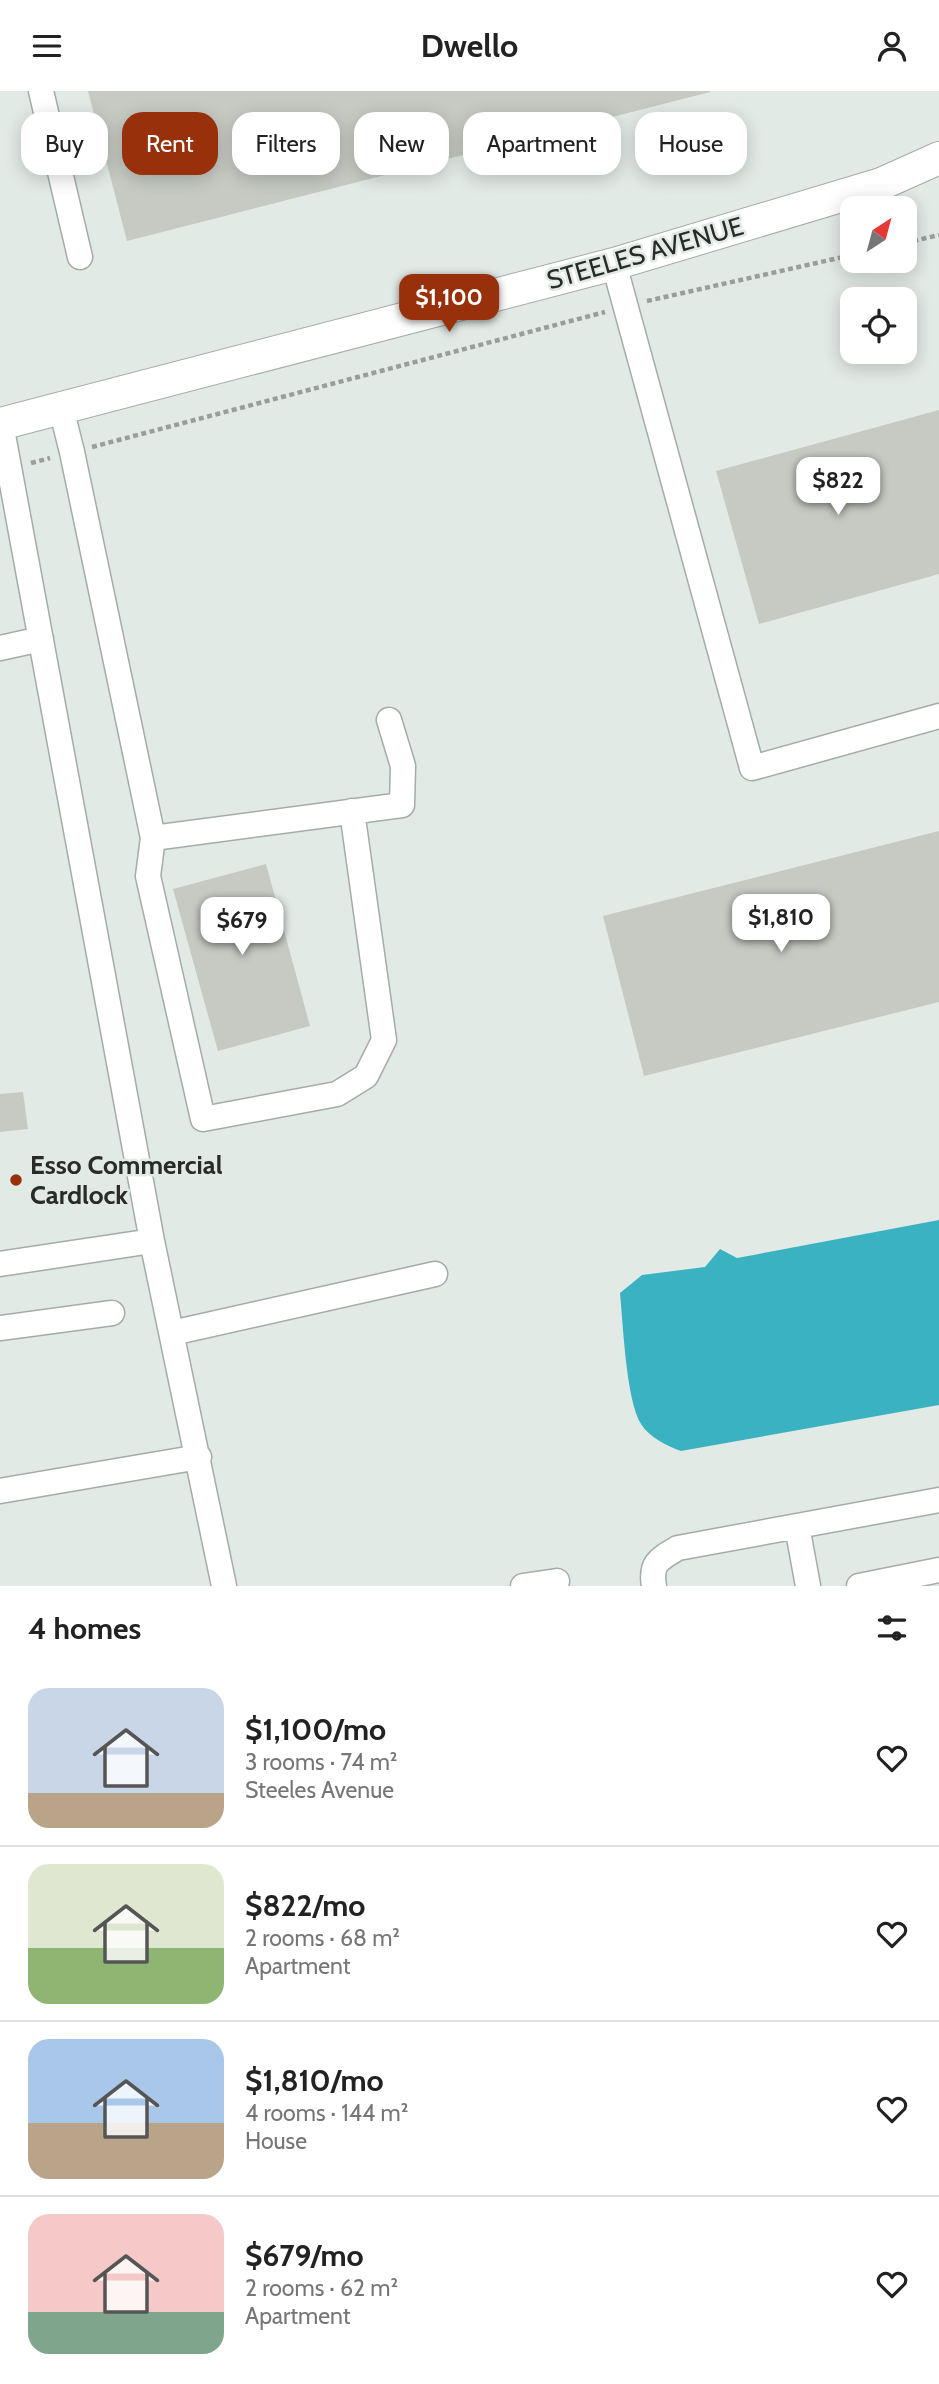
<!DOCTYPE html>
<meta charset="utf-8">
<style>
body{margin:0;font-family:Cabin,sans-serif;background:#f6f6f6;color:#222;height:100vh;display:flex;flex-direction:column;font-size:26px;white-space:nowrap}
*{box-sizing:border-box;margin:0}
p{font-size:23px;color:#767676}
.icon{flex:none;width:38px;height:38px;fill:none;stroke:currentColor;stroke-width:2;stroke-linecap:round;stroke-linejoin:round}
.map{position:relative;height:1495px;overflow:hidden}
.sheet{display:flex;flex-direction:column;background:#fff;flex:1}
.sheet>*{flex:none}
.guide{position:absolute;left:21px;top:21px;width:898px;height:63px;display:flex;gap:14px}
.needle{width:46px;rotate:36deg}
.controls{position:absolute;left:840px;top:105px;display:grid;gap:14px}
.controls a{display:grid;place-items:center;width:77px;height:77px;border-radius:14px;background:#fff;box-shadow:0 4px 18px #0003;font-size:35px}
.price{position:absolute;translate:-50% -60px;padding:0 16px;border-radius:14px;background:#fff;color:#222;font-size:23px;line-height:46px;filter:drop-shadow(0 2px 4px #0008)}
.price::after{content:'';position:absolute;left:50%;top:42px;width:21px;height:16px;margin-left:-10px;background:inherit;clip-path:polygon(0 0,100% 0,50% 100%)}
.price.active{background:#97300b;color:#fff}
ul{padding:0;list-style:none}
li{display:flex;align-items:center;gap:21px;height:175px;padding:0 28px}
li+li{border-top:2px solid #e0e0e0}
li span{display:grid;place-items:center;flex:none;width:196px;height:140px;border-radius:21px;color:#555}
li>.icon{margin-inline-start:auto}
span .icon{width:84px;height:84px;fill:#fffc;stroke-width:1}
li b{font-size:30px}
h2{display:flex;justify-content:space-between;align-items:center;height:84px;padding:0 28px;font-size:30px}
.pill{padding:0 24px;border-radius:21px;background:#fff;box-shadow:0 4px 18px #0003;font-size:24px;line-height:63px}
.pill.active{background:#97300b;color:#fff}
header{display:flex;justify-content:space-between;align-items:center;height:91px;padding:0 28px;background:#fff;font-size:32px;font-weight:700}
.map>svg:first-child{display:block}
</style>
<header><svg class="icon" aria-label="menu" viewBox="0 0 24 24"><path d="M4 6h16M4 12h16M4 18h16"/></svg>Dwello<svg class="icon" aria-label="person" viewBox="0 0 24 24"><circle cx="12" cy="8" r="4"/><path d="M4 21q1-7 8-7t8 7"/></svg></header>
<div class="map">
<svg width="939" height="1495" viewBox="0 0 939 1495">
<rect width="100%" height="100%" fill="#e2eae5"/>
<path fill="#3bb2c2" d="M939,1129V1314L681,1360C667,1355 649,1346 641,1333C626,1309 623,1232 620,1202L642,1184L705,1176L720,1158L737,1167Z"/>
<path fill="#c6cac3" d="M88,0H710V1L127,150Z
M939,319V483L759,533L716,380Z
M939,740V911L644,985L603,825Z
M266,773L310,935L218,960L173,798Z
M23,1001L28,1038L0,1041V1003Z"/>
<g fill="none" stroke-linecap="round" stroke-linejoin="round">
<g stroke="#a4aca7" stroke-width="27">
<path id="minor" d="M41,0L80,166
M614,173L752,677L939,625
M61,317L72,361L153,747L402,714L403,675L389,629
M0,557L41,548
M153,747L148,785L203,1028L337,1003L366,985L384,949L352,720
M152,1150L224,1495
M0,1173L152,1150L1,333
M0,1237L112,1222
M172,1242L435,1183
M0,1400L199,1366
M797,1435L808,1495
M523,1495L557,1490
M654,1495C650,1472 659,1468 678,1457L939,1409
M859,1495L939,1479"/>
</g>
<g stroke="#a4aca7" stroke-width="34">
<path id="major" d="M0,333L614,173L881,93L939,67"/>
</g>
<path stroke="#989e9a" stroke-width="4.5" stroke-dasharray="5 3.5" stroke-linecap="butt" d="M905,152L939,144
M647,210L852,164
M92,356L605,221
M31,372L50,367"/>
<use href="#minor" stroke="#fff" stroke-width="24"/>
<use href="#major" stroke="#fff" stroke-width="32"/>
</g>
<circle fill="#97300b" stroke="#e2eae5" stroke-width="2.5" cx="16" cy="1089" r="7"/>
<g text-anchor="middle" stroke-width="5" stroke-linejoin="round" paint-order="stroke">
<g font-size="26" fill="#282b29" stroke="#e2eae5">
<text transform="translate(645 162) rotate(-16)" y="9">STEELES AVENUE</text>
</g>
<g font-size="26" font-weight="bold" fill="#282b29" stroke="#e2eae5" text-anchor="start">
<text x="30" y="1083">Esso Commercial<tspan x="30" dy="30">Cardlock</tspan></text>
</g>
</g>
</svg>
<div class="controls">
<a><svg class="needle" viewBox="-14 -14 28 28"><path d="M0-13l5 13h-10z" fill="#e53935"/><path d="M0 13l5-13h-10z" fill="#767676"/></svg></a>
<a><svg class="icon" aria-label="locate" viewBox="0 0 24 24"><circle cx="12" cy="12" r="6"/><path d="M12 2v4M12 18v4M2 12h4M18 12h4"/></svg></a>
</div>
<b class="price active" style="left:449px;top:243px">$1,100</b>
<b class="price" style="left:838px;top:426px">$822</b>
<b class="price" style="left:781px;top:863px">$1,810</b>
<b class="price" style="left:242px;top:866px">$679</b>
<div class="guide">
<a class="pill">Buy</a>
<a class="pill active">Rent</a>
<a class="pill">Filters</a>
<a class="pill">New</a>
<a class="pill">Apartment</a>
<a class="pill">House</a>
</div>
</div>
<section class="sheet">
<h2>4 homes<svg class="icon" aria-label="filters" viewBox="0 0 24 24"><path d="M4 7h16M4 17h16"/><circle cx="9" cy="7" r="2"/><circle cx="15" cy="17" r="2"/></svg></h2>
<ul>
<li><span style="background:linear-gradient(#c9d6e8 75%,#b9a48a 0)"><svg class="icon" aria-label="home" viewBox="0 0 24 24"><path d="M3 11l9-7 9 7M6 9v11h12V9"/></svg></span><div><b>$1,100/mo</b><p>3 rooms · 74 m²</p><p>Steeles Avenue</p></div><svg class="icon" aria-label="heart" viewBox="0 0 24 24"><path d="M12 20l-8-8c-3-5 5-10 8-4 3-6 11-1 8 4z"/></svg></li>
<li><span style="background:linear-gradient(#dfe7d0 60%,#8fb573 0)"><svg class="icon" aria-label="home" viewBox="0 0 24 24"><path d="M3 11l9-7 9 7M6 9v11h12V9"/></svg></span><div><b>$822/mo</b><p>2 rooms · 68 m²</p><p>Apartment</p></div><svg class="icon" aria-label="heart" viewBox="0 0 24 24"><path d="M12 20l-8-8c-3-5 5-10 8-4 3-6 11-1 8 4z"/></svg></li>
<li><span style="background:linear-gradient(#a9c7e8 60%,#b9a48a 0)"><svg class="icon" aria-label="home" viewBox="0 0 24 24"><path d="M3 11l9-7 9 7M6 9v11h12V9"/></svg></span><div><b>$1,810/mo</b><p>4 rooms · 144 m²</p><p>House</p></div><svg class="icon" aria-label="heart" viewBox="0 0 24 24"><path d="M12 20l-8-8c-3-5 5-10 8-4 3-6 11-1 8 4z"/></svg></li>
<li><span style="background:linear-gradient(#f6c9c9 70%,#7fa58c 0)"><svg class="icon" aria-label="home" viewBox="0 0 24 24"><path d="M3 11l9-7 9 7M6 9v11h12V9"/></svg></span><div><b>$679/mo</b><p>2 rooms · 62 m²</p><p>Apartment</p></div><svg class="icon" aria-label="heart" viewBox="0 0 24 24"><path d="M12 20l-8-8c-3-5 5-10 8-4 3-6 11-1 8 4z"/></svg></li>
</ul>
</section>
